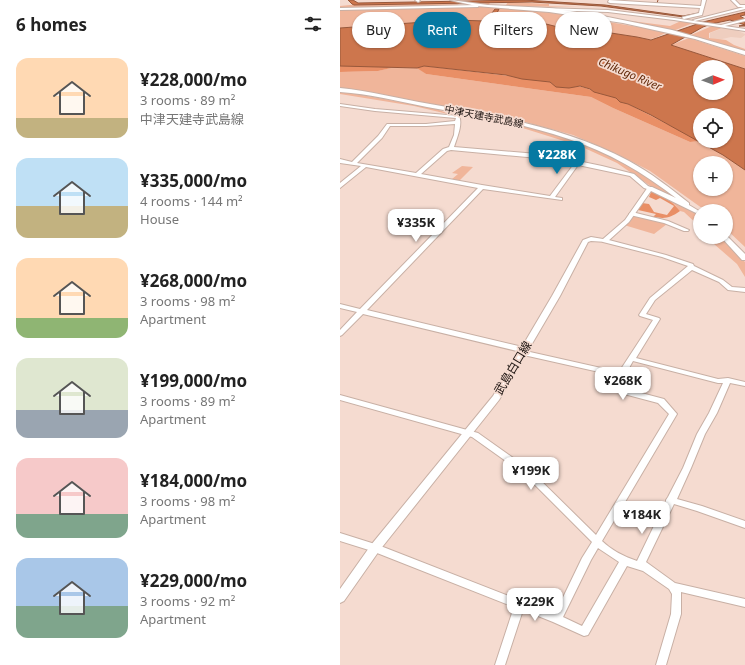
<!DOCTYPE html>
<meta charset="utf-8">
<style>
body{margin:0;font-family:"Noto Sans","Noto Sans JP",sans-serif;background:#f2f2f2;color:#222;height:100vh;display:flex;flex-direction:column;font-size:15px;white-space:nowrap}
*{box-sizing:border-box;margin:0}
p{font-size:13px;color:#767676}
.icon{flex:none;width:22px;height:22px;fill:none;stroke:currentColor;stroke-width:2;stroke-linecap:round;stroke-linejoin:round}
.map{position:relative;flex:1;overflow:hidden}
.sheet{display:flex;flex-direction:column;background:#fff;width:340px}
.sheet>*{flex:none}
.banner{position:absolute;left:12px;top:12px;width:333px;height:36px;display:flex;gap:8px}
.needle{width:26px;rotate:89deg}
.buttons{position:absolute;left:353px;top:60px;display:grid;gap:8px}
.buttons a{display:grid;place-items:center;width:40px;height:40px;border-radius:50%;background:#fff;box-shadow:0 1px 3px #0004;font-size:20px}
.price{position:absolute;translate:-50% -34px;padding:0 9px;border-radius:8px;background:#fff;color:#222;font-size:13px;line-height:26px;filter:drop-shadow(0 1px 2px #0008)}
.price::after{content:'';position:absolute;left:50%;top:24px;width:12px;height:9px;margin-left:-6px;background:inherit;clip-path:polygon(0 0,100% 0,50% 100%)}
.price.on{background:#0679a2;color:#fff}
ul{padding:0;list-style:none}
li{display:flex;align-items:center;gap:12px;height:100px;padding:0 16px}
li span{display:grid;place-items:center;flex:none;width:112px;height:80px;border-radius:12px;color:#555}
li>.icon{margin-inline-start:auto}
span .icon{width:48px;height:48px;fill:#fffc;stroke-width:1}
li b{font-size:17px}
h2{display:flex;justify-content:space-between;align-items:center;height:48px;padding:0 16px;font-size:17px}
.tag{padding:0 14px;border-radius:18px;background:#fff;box-shadow:0 1px 3px #0004;font-size:14px;line-height:36px}
.tag.on{background:#0679a2;color:#fff}
main{display:flex;flex:1;min-height:0}
.map>svg:first-child{display:block}
</style>
<main>
<section class="sheet">
<h2>6 homes<svg class="icon" aria-label="filters" viewBox="0 0 24 24"><path d="M4 7h16M4 17h16"/><circle cx="9" cy="7" r="2"/><circle cx="15" cy="17" r="2"/></svg></h2>
<ul>
<li><span style="background:linear-gradient(#ffd9b3 75%,#c2b280 0)"><svg class="icon" aria-label="home" viewBox="0 0 24 24"><path d="M3 11l9-7 9 7M6 9v11h12V9"/></svg></span><div><b>¥228,000/mo</b><p>3 rooms · 89 m²</p><p>中津天建寺武島線</p></div></li>
<li><span style="background:linear-gradient(#bfe0f5 60%,#c2b280 0)"><svg class="icon" aria-label="home" viewBox="0 0 24 24"><path d="M3 11l9-7 9 7M6 9v11h12V9"/></svg></span><div><b>¥335,000/mo</b><p>4 rooms · 144 m²</p><p>House</p></div></li>
<li><span style="background:linear-gradient(#ffd9b3 75%,#8fb573 0)"><svg class="icon" aria-label="home" viewBox="0 0 24 24"><path d="M3 11l9-7 9 7M6 9v11h12V9"/></svg></span><div><b>¥268,000/mo</b><p>3 rooms · 98 m²</p><p>Apartment</p></div></li>
<li><span style="background:linear-gradient(#dfe7d0 65%,#9aa5b1 0)"><svg class="icon" aria-label="home" viewBox="0 0 24 24"><path d="M3 11l9-7 9 7M6 9v11h12V9"/></svg></span><div><b>¥199,000/mo</b><p>3 rooms · 89 m²</p><p>Apartment</p></div></li>
<li><span style="background:linear-gradient(#f6c9c9 70%,#7fa58c 0)"><svg class="icon" aria-label="home" viewBox="0 0 24 24"><path d="M3 11l9-7 9 7M6 9v11h12V9"/></svg></span><div><b>¥184,000/mo</b><p>3 rooms · 98 m²</p><p>Apartment</p></div></li>
<li><span style="background:linear-gradient(#a9c7e8 60%,#7fa58c 0)"><svg class="icon" aria-label="home" viewBox="0 0 24 24"><path d="M3 11l9-7 9 7M6 9v11h12V9"/></svg></span><div><b>¥229,000/mo</b><p>3 rooms · 92 m²</p><p>Apartment</p></div></li>
</ul>
</section>
<div class="map">
<svg width="405" height="665" viewBox="0 0 405 665">
<rect width="100%" height="100%" fill="#f5dbd0"/>
<path fill="#efcebf" d="M383,28L396,30L405,34V35L401,38L391,37L378,40L370,38V33Z"/>
<path fill="#f0b59a" fill-rule="evenodd" d="M114,2L119,5L0,8V6L10,5Z
M123,2H150L149,5H166L168,2L209,4V6L240,7L152,6Z
M128,7L112,8L141,7L173,8L236,16H233L328,32C316,37 313,42 297,37L245,29H226L206,24L153,21L113,20L0,28V10Z
M291,21L330,26L341,21L353,23L333,31Z
M372,26L396,30L382,28L369,33V38L386,40L394,45L405,49V51L351,35Z
M349,38L405,56V69L331,45Z
M0,62C60,62 119,66 179,74C205,78 231,80 256,89C293,101 326,121 360,139V141H364L405,167V247L386,229V211H366L310,171L277,154L233,135L174,119L0,89V72L38,71L50,68L44,66H0ZM84,66L166,75L182,79L210,82L216,87L229,88L240,86L276,98L280,102L288,104L359,141L350,142L273,108L251,97L86,74L78,68ZM360,163H386V189H360Z
M0,91L94,108L112,115L74,106L0,94Z
M101,108C157,119 209,129 262,152C277,158 293,165 306,174C320,184 334,195 347,206L312,187L277,163L240,146L173,125L121,116L105,111Z
M122,166L133,167L119,181L112,179L118,174L112,173Z
M318,193L356,214L360,217V227L344,212L340,211L335,205Z
M293,215L327,224L314,234L284,225Z
M370,237H381L405,262V277L397,264L374,244V241Z"/>
<path fill="#e98f66" d="M0,66H44L51,68L38,71L0,72Z
M84,66C126,71 168,75 210,82C219,91 232,85 242,87C247,88 250,90 254,91C260,94 268,94 275,97C281,101 281,102 288,104L360,141L350,142L273,108L251,97L86,74L77,68Z
M311,192C322,194 333,202 340,211C330,218 326,219 313,217L316,214L298,210L302,203L309,204L314,212L327,215L334,206L320,198L316,200L309,197Z"/>
<path fill="#cd764d" stroke="#98583b" fill-rule="evenodd" d="M8,0H13L18,3L184,0L265,5L343,16L359,13L344,17L261,6L192,2L14,5L12,4Z
M155,9H159L153,21L206,24L226,29H245L297,37L311,40L363,22L405,12V15L400,16L405,19V26H399L405,25L390,20L371,24L363,27L331,45L405,69V170L383,155L311,115L288,104L280,102L276,98L254,92L250,89L240,86L229,88L216,87L210,82L182,79L166,75L84,66L77,68L0,66V28L113,20L146,21ZM360,67H386V93H360ZM360,115H386V141H360Z"/>
<g fill="none" stroke-linecap="round" stroke-linejoin="round">
<path stroke="#98583b" stroke-width="1" d="M317,3L318,0"/>
<g stroke="#c8b0a5" stroke-width="2">
<path id="minor" d="M75,0H79L80,1L78,2Z
M269,0L361,6L362,0H366L362,15L344,19L342,18L343,17L359,13L360,8L270,3L268,2Z
M391,0H395L400,5H405V9L355,21L353,20L404,7H398Z
M201,8L268,10L334,18L381,25L405,19V21L385,26L405,29V31L334,20L268,12L200,10Z
M0,104L35,109L119,116C123,124 117,138 114,147L209,155L262,166L294,174L308,186L313,188L310,190L304,188L290,176L238,165L215,197L222,198V200L143,189L27,310L187,348L190,352L279,372L313,320L300,316L299,315L310,298L348,266L322,257L263,242L262,241L263,240L265,239L326,255L353,264L354,266L383,280L392,287L405,288V292L388,290L379,282L352,270L315,300L306,314L319,318L320,319L296,358L378,379L388,378L405,382V386L390,383L377,413L365,434L351,468L337,499L362,506L405,521V528L357,511L334,504L306,562L335,583L405,599V607L341,592V614L326,665H316L331,614L332,594L329,589L303,571L287,566L248,635L244,636L213,622L183,610L165,665H155L174,607L32,551L0,541V533L38,545L215,614L242,558L252,542L184,474L132,437L0,400V395L138,433L190,470L256,535L329,414L318,403L284,394L274,387L277,376L188,356H185L181,352L23,314L2,335L0,336V330L17,312L0,308V304L20,309L138,188L26,167L0,188V183L21,166L0,163V159L12,162L38,136L47,124H86L115,121L116,118L35,111L0,106ZM115,124L114,135L109,147L103,149L76,173L17,163L42,138L50,126H86ZM111,150L209,159L234,164L210,196L142,185L81,174L107,151ZM293,361L378,383H383L369,413L357,434L343,468L328,497L326,500V501L297,561C285,557 271,550 262,541L337,414L324,399L290,390L282,386L285,375ZM258,548L279,562L242,626L223,617L251,560Z
M292,212L328,221L349,230L348,231H344L324,223L290,215L289,214Z"/>
</g>
<g stroke="#c8b0a5" stroke-width="2">
<path id="major" d="M139,5L138,7L0,10V8Z
M0,88C30,91 60,99 90,104C158,116 228,128 289,161C311,173 330,188 349,203V205L359,211L356,213L354,212L311,191L289,222L267,242L251,241L248,242L220,296L159,400L39,551L4,601L0,603V589L31,545L153,396L212,296L243,240L251,237L263,239L285,220L308,187H312L336,198C320,186 303,174 285,164C224,130 155,119 87,107C58,101 29,94 0,92Z
M386,235L405,254V260H402L381,237H386Z"/>
</g>
<g stroke="#c8b0a5" stroke-width="2">
<path id="highway" d="M110,0L148,5L209,8L258,15L332,30L405,51V55L355,39L283,23L209,12L136,6Z"/>
</g>
<use href="#minor" fill="#fff" fill-rule="evenodd"/>
<use href="#major" fill="#fff" fill-rule="evenodd"/>
<use href="#highway" fill="#fff" fill-rule="evenodd"/>
</g>
<g text-anchor="middle" stroke-width="3.5" stroke-linejoin="round" paint-order="stroke">
<g font-size="10" fill="#1c1310" stroke="#f5dbd0">
<text transform="translate(144 116) rotate(11)" y="4">中津天建寺武島線</text>
</g>
<g font-size="11" font-style="italic" fill="#602808" stroke="#f5dbd0">
<text transform="translate(290 74) rotate(23)" y="4">Chikugo River</text>
</g>
<g font-size="12" fill="#1c1310" stroke="#f5dbd0">
<text transform="translate(173 368) rotate(-59)" y="4">武島白口線</text>
</g>
</g>
</svg>
<div class="buttons">
<a><svg class="needle" viewBox="-14 -14 28 28"><path d="M0-13l5 13h-10z" fill="#e53935"/><path d="M0 13l5-13h-10z" fill="#767676"/></svg></a>
<a><svg class="icon" aria-label="locate" viewBox="0 0 24 24"><circle cx="12" cy="12" r="6"/><path d="M12 2v4M12 18v4M2 12h4M18 12h4"/></svg></a>
<a>+</a>
<a>−</a>
</div>
<b class="price on" style="left:217px;top:175px">¥228K</b>
<b class="price" style="left:76px;top:243px">¥335K</b>
<b class="price" style="left:283px;top:401px">¥268K</b>
<b class="price" style="left:191px;top:491px">¥199K</b>
<b class="price" style="left:302px;top:535px">¥184K</b>
<b class="price" style="left:195px;top:622px">¥229K</b>
<div class="banner">
<a class="tag">Buy</a>
<a class="tag on">Rent</a>
<a class="tag">Filters</a>
<a class="tag">New</a>
</div>
</div>
</main>
